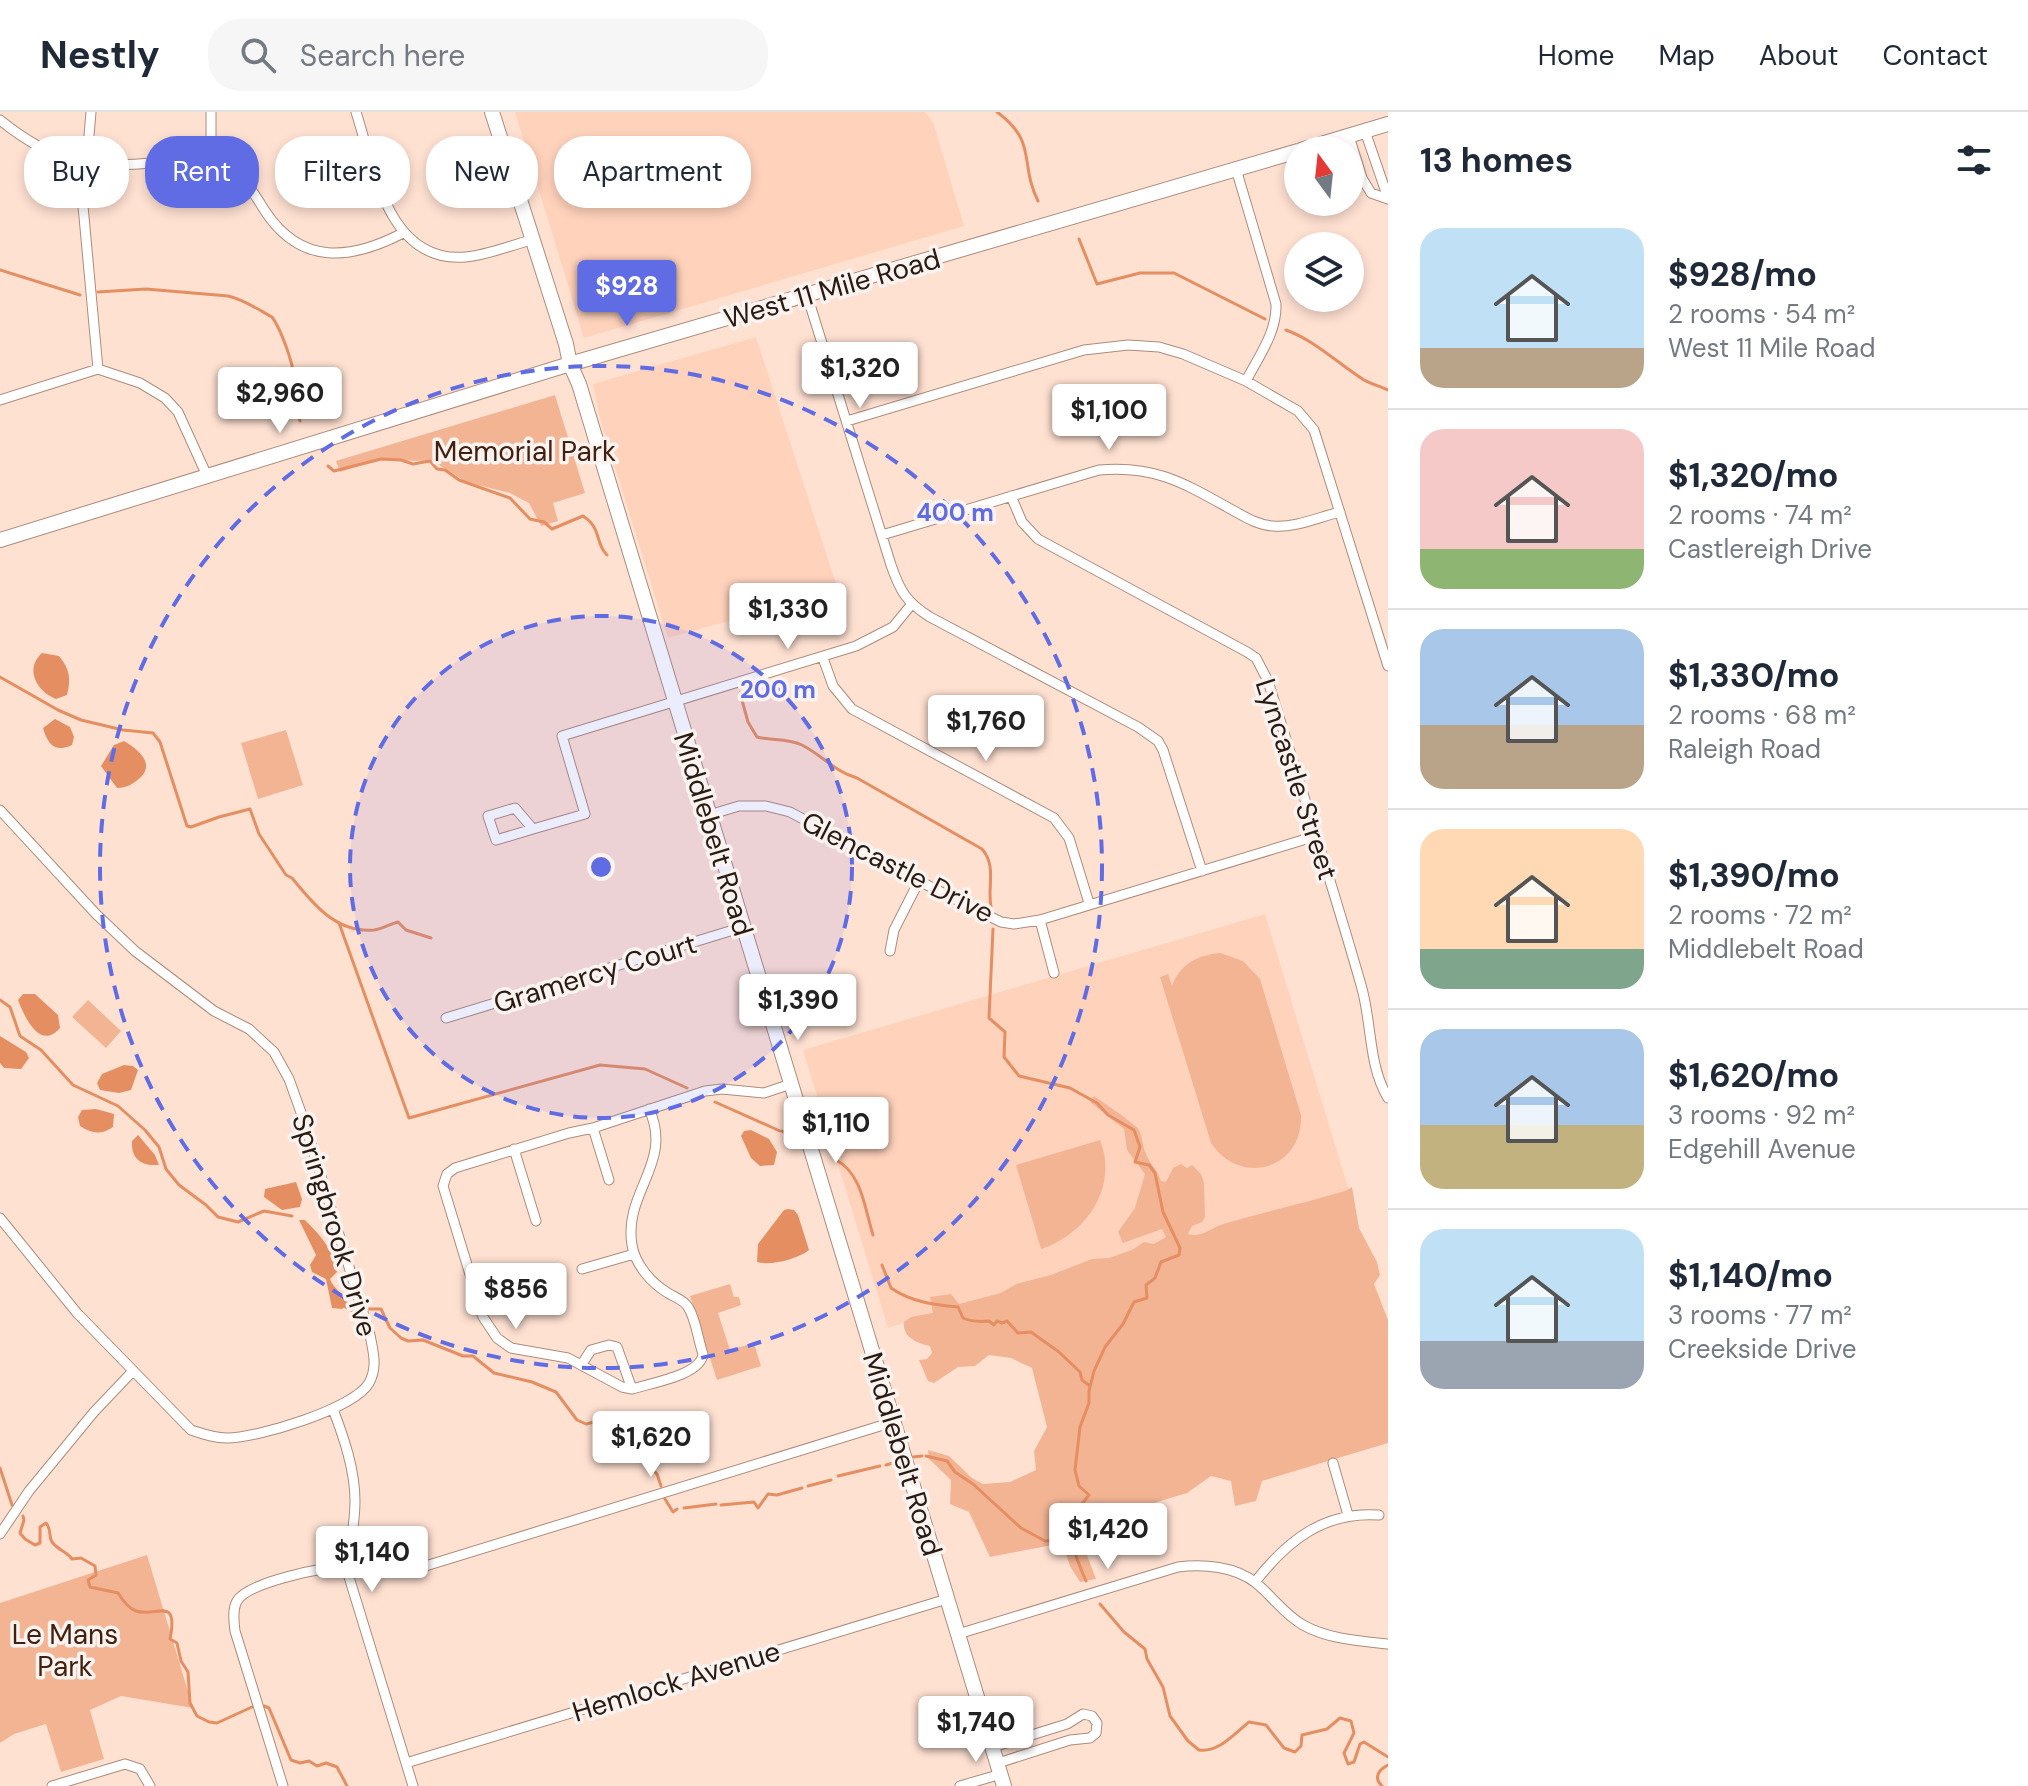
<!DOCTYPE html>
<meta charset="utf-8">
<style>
body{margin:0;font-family:"DM Sans",sans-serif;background:#f6f6f7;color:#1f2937;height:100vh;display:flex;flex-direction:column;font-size:30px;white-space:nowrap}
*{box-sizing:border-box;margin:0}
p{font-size:26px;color:#747a83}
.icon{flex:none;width:44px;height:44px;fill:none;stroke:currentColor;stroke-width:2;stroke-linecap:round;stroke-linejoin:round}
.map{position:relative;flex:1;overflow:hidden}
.sheet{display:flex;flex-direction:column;background:#fff;width:640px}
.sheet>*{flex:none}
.banner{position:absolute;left:24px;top:24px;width:760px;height:72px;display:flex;gap:16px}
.needle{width:52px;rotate:345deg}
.fabs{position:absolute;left:1284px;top:24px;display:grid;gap:16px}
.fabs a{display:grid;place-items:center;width:80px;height:80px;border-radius:50%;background:#fff;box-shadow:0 4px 12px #0003;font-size:40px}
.price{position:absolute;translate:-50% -68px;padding:0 18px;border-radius:8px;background:#fff;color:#222;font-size:26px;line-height:52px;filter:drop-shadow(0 2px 4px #0008)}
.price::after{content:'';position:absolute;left:50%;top:48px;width:24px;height:18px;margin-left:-12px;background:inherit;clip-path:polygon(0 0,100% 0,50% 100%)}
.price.on{background:#5f6ce4;color:#fff}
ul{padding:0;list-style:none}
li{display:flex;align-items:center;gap:24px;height:200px;padding:0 32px}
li+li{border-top:2px solid #e0e1e3}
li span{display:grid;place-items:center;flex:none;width:224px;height:160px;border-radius:24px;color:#555}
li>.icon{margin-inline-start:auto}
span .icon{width:96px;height:96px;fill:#fffc;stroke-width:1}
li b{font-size:34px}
h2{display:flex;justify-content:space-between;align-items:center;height:96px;padding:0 32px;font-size:34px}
.pill{padding:0 28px;border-radius:32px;background:#fff;box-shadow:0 4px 12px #0003;font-size:28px;line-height:72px}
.pill.on{background:#5f6ce4;color:#fff}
header{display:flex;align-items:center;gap:48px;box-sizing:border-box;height:112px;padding:0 40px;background:#fff;border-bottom:2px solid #e0e1e3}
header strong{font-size:38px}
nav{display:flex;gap:44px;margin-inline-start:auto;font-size:28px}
.search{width:560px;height:72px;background:#f6f6f7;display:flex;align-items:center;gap:20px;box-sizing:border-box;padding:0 28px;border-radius:32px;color:#747a83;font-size:30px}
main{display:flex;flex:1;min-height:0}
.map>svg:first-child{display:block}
</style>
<header>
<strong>Nestly</strong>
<div class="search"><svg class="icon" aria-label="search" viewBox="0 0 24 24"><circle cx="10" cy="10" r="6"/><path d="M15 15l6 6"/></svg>Search here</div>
<nav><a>Home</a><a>Map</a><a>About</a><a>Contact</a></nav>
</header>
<main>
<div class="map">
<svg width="1388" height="1674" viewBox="0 0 1388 1674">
<rect width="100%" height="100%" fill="#ffe1d2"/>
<path fill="#ffd2bc" d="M515,0H925L933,10L964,114L584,226Z
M756,225L838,478L668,526L601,310L593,272Z
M1265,802L1349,1079L888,1216L803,938Z"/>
<path fill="#f3b494" d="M555,283L585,381L553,391L558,409L541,414L529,391L510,381L466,370L433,349L378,348L340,360L336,349Z
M286,618L303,673L258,687L241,631Z
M1220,841L1243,849L1260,867L1301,1003C1303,1058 1240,1075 1211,1031L1160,865L1168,862L1172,874C1180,852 1198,843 1220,841Z
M88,888L121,919L106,936L72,905Z
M1094,984C1102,990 1136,1012 1139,1018C1143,1025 1142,1034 1146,1042C1150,1052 1157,1057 1161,1069L1166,1070L1173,1056L1181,1052L1187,1056L1192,1053L1201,1062L1204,1071L1205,1105L1202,1110L1192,1114L1188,1122C1202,1126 1211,1116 1223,1112C1264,1100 1305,1091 1345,1079L1352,1075L1359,1116L1377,1150L1380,1163L1374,1172L1388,1208V1331L1262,1369L1256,1389L1235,1394L1231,1369L1211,1364L1187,1381L1127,1399L1079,1422L1096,1467L1080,1470L1070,1454L1062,1431L990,1445L969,1400L950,1392L951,1368L929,1347L928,1338L949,1344L972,1366L983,1372L1010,1370L1036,1358L1034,1339L1047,1315L1032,1256L1011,1246L989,1243L975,1254L958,1255L934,1271L928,1269L919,1248L927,1247L932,1241L930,1234C917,1231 902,1225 904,1210L911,1205L933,1201L930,1185L951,1182L959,1192L1001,1181L1016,1172L1051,1163L1092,1147L1109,1146L1132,1138L1144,1130L1154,1132L1166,1125L1162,1117L1123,1131L1118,1120L1135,1096L1145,1062L1127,1038L1124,1017L1090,990Z
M1100,1028C1119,1075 1086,1122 1041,1137L1016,1053Z
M730,1172L734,1185H739L741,1193L718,1201L730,1238L754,1231L761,1254L717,1268L690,1184Z
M147,1443L193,1596L121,1584L90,1598L104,1647L61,1660L46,1612L14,1622L0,1631V1491Z"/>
<path fill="#e58e62" d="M42,541L59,544C70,557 71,567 67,583L56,587C37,580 24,557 42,541Z
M55,607L70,615L74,625L72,633C55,641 48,633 43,616Z
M124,629C137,637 155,650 141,665C133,672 127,676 117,676L101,654L114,633Z
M23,882H35L58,903L60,916C40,939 25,906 18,888Z
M0,924L26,940L29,946L21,957L4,956L0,951Z
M124,953L133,954L138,958L131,978L119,981L100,978L97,971L102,962Z
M96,997L114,1002L113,1015C101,1023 92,1022 80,1014L78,1005L82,998Z
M751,1018L769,1027L777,1040L774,1053L760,1054L751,1046L741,1024L744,1019Z
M138,1023L155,1043L159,1053C141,1054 131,1047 132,1029Z
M296,1070L302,1087L300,1095L282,1098L264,1085L265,1077Z
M788,1097L794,1098L798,1103L809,1138C798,1147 771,1154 757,1150L758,1132L784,1098Z
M299,1108H305C319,1122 335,1139 337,1160L330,1167C333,1176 343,1181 348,1192L342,1197L332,1196L326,1167L312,1160L310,1153L316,1143Z"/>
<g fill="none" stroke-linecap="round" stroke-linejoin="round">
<path stroke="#e58e62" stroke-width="3" d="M997,0C1038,30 1019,51 1038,89
M1079,127L1097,172L1140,161H1174L1265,207
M0,158L80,183
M98,180L146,177L228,184C243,187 259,198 272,205C281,217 293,251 294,265C294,287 291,288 300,309
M1286,218C1316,229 1337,251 1364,268C1371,272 1380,274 1388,278
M328,354L334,359L381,347L401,348L413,352L430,349L437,357L445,358L459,368L510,386L530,407L544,410L552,417L583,404C602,416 595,432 607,443
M0,565L58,598L81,608L123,618L153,621L160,630L187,714L191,715L219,705L250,697L259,722L286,763L292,766C313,792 336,821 374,818C382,817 390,812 398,810L406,818L431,826
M740,581L748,610L757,625C772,629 786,626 802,633C823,644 834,659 857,666L982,737C997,754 987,775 991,795
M339,811L409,1006L600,953L645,957L687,976
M993,817L989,906L1005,920L1004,945L1019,964L1070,976L1097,991L1108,1003L1134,1018L1140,1035L1135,1050L1149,1053L1155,1061L1163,1100L1180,1136L1179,1143L1161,1150L1155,1166L1146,1173L1147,1186L1134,1190L1123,1212L1105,1235L1094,1259L1089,1279V1291L1080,1315L1075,1358L1079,1374L1089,1383L1082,1392L1073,1394C1066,1422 1075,1444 1086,1469
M0,888L10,895L20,924L41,938L73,973L118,994L145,1018L159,1035L166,1057L179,1073L206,1093L218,1105L238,1110L264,1099L292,1104
M715,990L780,1019
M782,1019L792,1025
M836,1048C862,1061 865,1098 873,1123
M882,1153L891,1176C911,1190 935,1193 958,1195L963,1206C972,1210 980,1210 989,1209L994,1213L997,1209L1002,1211L1007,1209L1018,1221L1031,1220L1059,1240L1080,1260L1082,1268L1090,1274
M344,1194L354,1200
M368,1197H381L390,1216L401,1226L408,1229L423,1228L463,1244H473L494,1261L532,1270L556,1280L577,1308L586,1312L607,1307L616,1308L630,1320L636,1333L642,1337L646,1351L657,1362L661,1374
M926,1344L947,1349L955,1360L973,1372L1021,1416L1045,1429L1070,1427
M913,1345L922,1344
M886,1353L893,1351
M0,1356L12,1393
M838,1364L880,1354
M808,1374L831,1368
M665,1387L673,1400L677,1397
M721,1393L754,1390L758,1396L768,1382L777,1383L802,1376
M684,1396L716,1392
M23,1404L24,1408L20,1421L25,1427L35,1433L40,1431V1415L46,1411C52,1418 48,1423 52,1430C58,1438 66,1439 72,1447L81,1446L95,1454L96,1463L88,1468L90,1475L118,1481C123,1489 128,1496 136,1499C155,1506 179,1482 170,1527L177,1531L181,1549L188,1560L190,1591L197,1604L209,1610L217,1611L252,1595
M1100,1492L1124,1520L1145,1537L1147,1547L1163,1575L1170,1604L1188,1629L1199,1638C1219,1641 1235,1621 1249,1610L1266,1613L1284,1636L1295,1640L1301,1634L1302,1623L1327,1617L1340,1606L1351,1609L1354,1621L1344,1641L1348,1652L1354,1650L1360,1632L1364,1630L1388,1645
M264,1594L269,1596L291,1648L300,1651L309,1649L317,1654L326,1651L337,1655L347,1674
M1382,1674C1373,1666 1379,1657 1388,1653"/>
<g stroke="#ae8b7b" stroke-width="11">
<path id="street" d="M91,0L83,94L98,257
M356,0C374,56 388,152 466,145C488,143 511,133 532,128
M0,8C52,50 87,57 152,51C174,50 198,46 219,52C241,58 253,80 265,99C301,154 351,148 403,121
M1365,19L1388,86
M1349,24L1362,66L1371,81L1388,87
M211,50V0
M1236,57L1276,192C1277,220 1259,244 1246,269
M807,183L891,453C900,479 906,490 930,505L1138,615L1158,629L1163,638L1202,759
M0,288L98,257L140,271L165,286L178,300L208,366
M847,309L1084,238L1128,233L1159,235L1183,242L1246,269L1298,299L1314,318L1388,554
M1011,384L1022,410L1038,427L1247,540L1256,546L1268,569C1299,670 1332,771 1361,873C1372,909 1368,954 1388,986
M882,423L1099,358C1153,353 1182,370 1227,395C1242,403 1256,413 1273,414C1295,416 1319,405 1340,400
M823,546L833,574L852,597L1054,706L1069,726L1089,791
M0,698L96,802L135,839L214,899L249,917L274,940L289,967L304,1009L370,1223C373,1239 378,1255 369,1271C354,1297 257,1326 227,1326C214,1326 203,1322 191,1318L77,1201L0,1106
M709,703L739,694H766L790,700L919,769L1001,810L1014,812L1040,808L1316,724
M533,717L496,728L488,704L515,696L533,717L585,702L562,624L856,534L893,515L911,493
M1040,808L1054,861
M890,839L894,818L919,769
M446,906L743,815
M649,997C674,1051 623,1080 632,1133C635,1152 651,1171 668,1181C674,1185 684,1188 688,1195C696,1207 698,1228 703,1242C701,1263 651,1271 632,1277L622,1275L568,1246L511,1236L497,1226L483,1205L443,1074L447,1062L455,1056L569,1021L593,1016L705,979L722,977L764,981L791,972
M593,1016L609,1068
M514,1037L536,1109
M582,1157L634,1142
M476,1182L539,1161
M582,1252L591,1238L609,1233L617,1235L632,1277
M333,1297C344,1326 355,1358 355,1389C355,1415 348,1439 349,1465L413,1674
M1333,1351L1348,1403
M0,1422L29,1379L94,1300L132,1260
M419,1456L893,1310
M1255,1470C1287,1429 1324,1399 1379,1403
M958,1522L1178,1455C1203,1452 1235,1454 1256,1471C1272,1484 1284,1502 1303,1513C1328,1527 1359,1529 1388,1532
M993,1635L1067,1612L1083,1602L1092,1604L1097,1611L1096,1621L1090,1626L1070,1628L998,1651
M406,1651L947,1487
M52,1674L125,1652L140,1657L150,1674
M283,1674L235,1519C234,1510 232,1498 237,1489C248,1470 327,1454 349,1454
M960,1674L1001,1662"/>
</g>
<g stroke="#ae8b7b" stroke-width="16">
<path id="secondary" d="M492,0L566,232L570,252L579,272L1004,1674
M1301,38L1388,12
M0,428L570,252L1298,39"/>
</g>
<use href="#street" stroke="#fff" stroke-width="9"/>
<use href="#secondary" stroke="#fff" stroke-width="14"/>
</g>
<circle cx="601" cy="755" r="251" fill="#5f6ce4" fill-opacity=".12"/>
<g fill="none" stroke="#5f6ce4" stroke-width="4" stroke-dasharray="14 10">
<circle cx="601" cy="755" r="251"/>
<circle cx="601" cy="755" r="501"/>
</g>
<g text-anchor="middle" stroke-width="7" stroke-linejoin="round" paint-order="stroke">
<g font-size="28" fill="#281b14" stroke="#fbf3f0">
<text transform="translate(832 176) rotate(-16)" y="10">West 11 Mile Road</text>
<text transform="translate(1297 667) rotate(72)" y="10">Lyncastle Street</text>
<text transform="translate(714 722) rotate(73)" y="10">Middlebelt Road</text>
<text transform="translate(898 755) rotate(27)" y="10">Glencastle Drive</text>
<text transform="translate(595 861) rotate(-17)" y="10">Gramercy Court</text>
<text transform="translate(335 1113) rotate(73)" y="10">Springbrook Drive</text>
<text transform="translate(903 1342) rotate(73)" y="10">Middlebelt Road</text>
<text transform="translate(676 1569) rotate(-17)" y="10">Hemlock Avenue</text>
</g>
<g font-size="28" fill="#43200e" stroke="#fbf3f0">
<text x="525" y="349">Memorial Park</text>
<text x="65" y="1532">Le Mans<tspan x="65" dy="32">Park</tspan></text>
</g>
</g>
<circle cx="601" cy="755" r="12" fill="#5f6ce4" stroke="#fbf3f0" stroke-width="4"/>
<g font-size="24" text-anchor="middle" font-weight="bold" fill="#5f6ce4" stroke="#fbf3f0" stroke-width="7" stroke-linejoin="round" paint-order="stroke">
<text x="955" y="409">400 m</text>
<text x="778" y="586">200 m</text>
</g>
</svg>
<div class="fabs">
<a><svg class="needle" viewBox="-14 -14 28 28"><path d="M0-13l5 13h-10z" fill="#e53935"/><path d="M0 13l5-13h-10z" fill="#747a83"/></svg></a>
<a><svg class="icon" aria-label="layers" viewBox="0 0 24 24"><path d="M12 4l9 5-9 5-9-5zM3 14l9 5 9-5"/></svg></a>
</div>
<b class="price on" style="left:627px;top:216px">$928</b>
<b class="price" style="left:860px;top:298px">$1,320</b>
<b class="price" style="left:280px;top:323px">$2,960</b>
<b class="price" style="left:1109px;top:340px">$1,100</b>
<b class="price" style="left:788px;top:539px">$1,330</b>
<b class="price" style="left:986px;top:651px">$1,760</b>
<b class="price" style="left:798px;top:930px">$1,390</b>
<b class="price" style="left:836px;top:1053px">$1,110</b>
<b class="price" style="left:516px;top:1219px">$856</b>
<b class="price" style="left:651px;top:1367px">$1,620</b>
<b class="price" style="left:1108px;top:1459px">$1,420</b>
<b class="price" style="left:372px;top:1482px">$1,140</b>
<b class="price" style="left:976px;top:1652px">$1,740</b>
<div class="banner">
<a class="pill">Buy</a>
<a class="pill on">Rent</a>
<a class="pill">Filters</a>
<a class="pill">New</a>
<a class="pill">Apartment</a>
</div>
</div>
<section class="sheet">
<h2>13 homes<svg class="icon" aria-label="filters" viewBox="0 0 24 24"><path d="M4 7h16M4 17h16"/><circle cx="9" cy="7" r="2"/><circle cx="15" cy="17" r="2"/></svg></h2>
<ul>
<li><span style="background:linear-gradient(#bfe0f5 75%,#b9a48a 0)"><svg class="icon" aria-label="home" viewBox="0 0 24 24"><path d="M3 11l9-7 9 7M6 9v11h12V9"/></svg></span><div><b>$928/mo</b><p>2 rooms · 54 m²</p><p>West 11 Mile Road</p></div></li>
<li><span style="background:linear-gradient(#f6c9c9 75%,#8fb573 0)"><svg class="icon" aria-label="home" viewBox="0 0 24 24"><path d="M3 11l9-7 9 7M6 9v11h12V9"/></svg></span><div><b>$1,320/mo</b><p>2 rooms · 74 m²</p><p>Castlereigh Drive</p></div></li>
<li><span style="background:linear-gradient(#a9c7e8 60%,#b9a48a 0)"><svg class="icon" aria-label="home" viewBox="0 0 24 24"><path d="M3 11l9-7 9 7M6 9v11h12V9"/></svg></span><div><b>$1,330/mo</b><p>2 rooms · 68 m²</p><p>Raleigh Road</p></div></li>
<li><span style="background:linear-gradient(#ffd9b3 75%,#7fa58c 0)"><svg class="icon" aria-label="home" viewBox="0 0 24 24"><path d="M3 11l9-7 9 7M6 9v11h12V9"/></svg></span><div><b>$1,390/mo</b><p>2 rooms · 72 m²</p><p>Middlebelt Road</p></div></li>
<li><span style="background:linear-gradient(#a9c7e8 60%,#c2b280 0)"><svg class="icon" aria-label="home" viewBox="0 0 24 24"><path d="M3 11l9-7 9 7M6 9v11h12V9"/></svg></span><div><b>$1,620/mo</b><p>3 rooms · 92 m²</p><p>Edgehill Avenue</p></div></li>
<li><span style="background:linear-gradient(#bfe0f5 70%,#9aa5b1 0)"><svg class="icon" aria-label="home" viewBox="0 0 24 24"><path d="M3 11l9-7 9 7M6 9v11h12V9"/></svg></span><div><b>$1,140/mo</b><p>3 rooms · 77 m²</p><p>Creekside Drive</p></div></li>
</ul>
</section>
</main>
